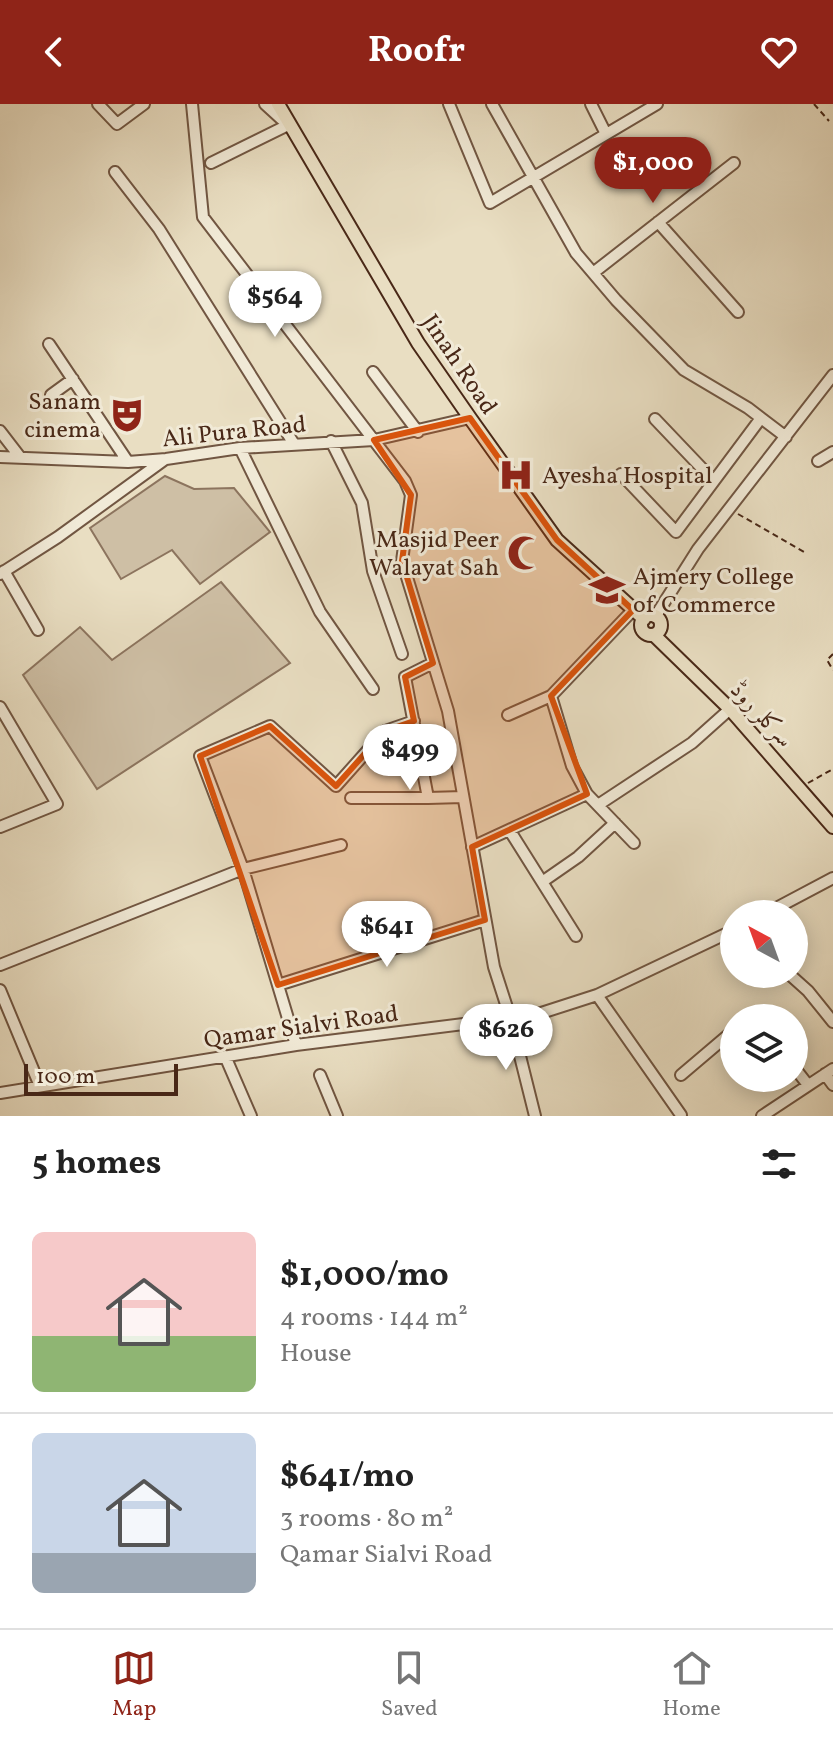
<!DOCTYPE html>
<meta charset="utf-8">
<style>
body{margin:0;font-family:Vollkorn,Amiri,serif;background:#f2f2f2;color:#222;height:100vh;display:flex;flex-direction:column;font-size:30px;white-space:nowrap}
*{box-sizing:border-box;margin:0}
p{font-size:26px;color:#767676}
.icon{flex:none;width:44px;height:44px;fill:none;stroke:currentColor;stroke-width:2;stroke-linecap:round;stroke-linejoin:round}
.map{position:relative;height:1012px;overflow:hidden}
.drawer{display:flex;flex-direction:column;background:#fff;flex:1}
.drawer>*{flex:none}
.needle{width:52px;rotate:319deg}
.controls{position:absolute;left:720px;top:796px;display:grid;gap:16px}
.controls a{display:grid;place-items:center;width:88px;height:88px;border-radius:50%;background:#fff;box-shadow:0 4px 20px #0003;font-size:40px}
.scale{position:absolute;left:24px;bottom:20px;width:154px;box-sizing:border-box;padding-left:8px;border:4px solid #492817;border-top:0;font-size:22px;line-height:28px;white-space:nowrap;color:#492817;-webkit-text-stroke:6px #f1ead7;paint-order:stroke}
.price{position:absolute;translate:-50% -68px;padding:0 18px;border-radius:28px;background:#fff;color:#222;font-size:26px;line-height:52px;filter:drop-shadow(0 2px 4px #0008)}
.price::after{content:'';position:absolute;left:50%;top:48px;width:24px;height:18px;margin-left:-12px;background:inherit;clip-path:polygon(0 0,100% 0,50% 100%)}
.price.active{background:#8f2418;color:#fff}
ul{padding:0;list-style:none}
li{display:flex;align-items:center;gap:24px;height:200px;padding:0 32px}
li+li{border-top:2px solid #e0e0e0}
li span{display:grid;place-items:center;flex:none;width:224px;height:160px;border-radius:12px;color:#555}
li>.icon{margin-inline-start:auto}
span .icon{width:96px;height:96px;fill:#fffc;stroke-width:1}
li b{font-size:34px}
h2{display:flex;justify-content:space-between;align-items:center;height:96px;padding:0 32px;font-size:34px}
header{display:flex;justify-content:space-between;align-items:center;height:104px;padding:0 32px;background:#8f2418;color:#fff;font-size:36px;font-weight:700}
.tabs{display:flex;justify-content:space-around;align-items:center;height:112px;border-top:2px solid #e0e0e0;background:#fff;font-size:22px;color:#767676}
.tabs a{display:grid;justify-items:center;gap:4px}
.tabs .active{color:#8f2418}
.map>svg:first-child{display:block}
</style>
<header><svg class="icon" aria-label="back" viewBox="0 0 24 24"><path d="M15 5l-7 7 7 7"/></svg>Roofr<svg class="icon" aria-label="heart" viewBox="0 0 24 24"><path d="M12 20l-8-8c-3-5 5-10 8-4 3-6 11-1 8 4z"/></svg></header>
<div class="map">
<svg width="833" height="1012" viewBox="0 0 833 1012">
<rect width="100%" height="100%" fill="#e9dec2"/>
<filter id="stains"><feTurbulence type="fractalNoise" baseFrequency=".0025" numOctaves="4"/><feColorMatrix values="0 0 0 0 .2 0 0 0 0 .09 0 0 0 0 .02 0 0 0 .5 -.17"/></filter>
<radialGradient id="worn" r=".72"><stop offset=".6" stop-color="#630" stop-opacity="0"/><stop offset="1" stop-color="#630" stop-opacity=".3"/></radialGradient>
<path fill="#cebfa5" stroke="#8c745e" stroke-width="2" d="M165,372L194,385L234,384L270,428L200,480L172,446L121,475L90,424Z
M221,478L290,559L97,685L23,571L80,523L112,556Z"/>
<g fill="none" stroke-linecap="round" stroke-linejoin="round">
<g stroke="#715642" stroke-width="14">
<path id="minor" d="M98,0L117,20L144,0
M192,0L203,113L405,377L411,391L402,457L448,607L494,863L511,916L535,1012
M449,0L490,99L657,0
M492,0L576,149L616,196L684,266L748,304L786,333
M591,0L606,30
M211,59L288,21L265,0
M115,68L159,125L294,340
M658,118L738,208
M593,169L734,59
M49,240L128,358
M373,268L418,328
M51,291L73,275
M655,315L714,377
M0,327L20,353
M331,337L362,399L373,467L402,550
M240,344L320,508L373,585
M0,353L128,358L166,355L240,344L374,336L470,314
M818,357L833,348
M621,370L676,428L761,314
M4,467L38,526
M0,470L58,433L164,356
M655,513L698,445L833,271
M433,559L405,573L428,694L463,693
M551,592L572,662L587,690L634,739
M0,603L57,700L0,723
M508,611L551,592L633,506
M351,694H428
M598,701L692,639L730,605
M510,727L576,832
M472,743L587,690
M542,778L578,753L615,719
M765,810L833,774
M0,861L243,765L341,741
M789,870L808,887L833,918
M278,881L485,816
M0,886L40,982
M597,891L681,1011
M747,914L751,911L754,914
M296,941L243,765L200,652L270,622L336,682L385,627L414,617
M225,952L251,1012
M794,963L808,981
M825,970L833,981
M320,971L337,1012
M681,971L734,926
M0,989L296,941L535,911L597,891L734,826
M762,1012L833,965"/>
</g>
<g stroke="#492817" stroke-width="16">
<path id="major" d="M278,0L418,239L470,314L557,436L644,515
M641 521a10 10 0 1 1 20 0a10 10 0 1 1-20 0Z
M654,531L730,605L833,723"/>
</g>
<path stroke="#492817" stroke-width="2" stroke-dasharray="6 4" stroke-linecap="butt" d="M814,0L829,17
M738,410L804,448
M833,550L827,556L833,566
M808,679L833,665"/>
<use href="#minor" stroke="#f1ead7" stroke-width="10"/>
<use href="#major" stroke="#e9dec2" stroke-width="12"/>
</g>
<path fill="#d8540d" fill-opacity="0.2" stroke="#d8540d" stroke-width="6" stroke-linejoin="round" d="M470,314L557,436L633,506L551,592L587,690L472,743L485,816L278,881L200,652L270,622L336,682L385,627L414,617L405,573L433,559L402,457L411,391L374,336Z"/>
<defs>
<g id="theatre-bare" transform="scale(2.76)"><path d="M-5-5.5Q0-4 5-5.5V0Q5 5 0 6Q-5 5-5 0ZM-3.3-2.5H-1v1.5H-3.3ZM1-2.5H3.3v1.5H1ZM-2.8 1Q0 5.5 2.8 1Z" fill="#8f2418" stroke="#f1ead7" stroke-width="2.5" paint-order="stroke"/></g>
<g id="hospital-bare" transform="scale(2.76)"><path d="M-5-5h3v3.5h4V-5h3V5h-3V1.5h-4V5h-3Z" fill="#8f2418" stroke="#f1ead7" stroke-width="2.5" paint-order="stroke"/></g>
<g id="mosque-bare" transform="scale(2.76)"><path d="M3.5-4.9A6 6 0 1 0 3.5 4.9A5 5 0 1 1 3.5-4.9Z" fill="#8f2418" stroke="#f1ead7" stroke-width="2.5" paint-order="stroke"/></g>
<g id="university-bare" transform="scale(2.76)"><path d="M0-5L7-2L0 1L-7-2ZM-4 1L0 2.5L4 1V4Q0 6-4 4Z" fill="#8f2418" stroke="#f1ead7" stroke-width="2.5" paint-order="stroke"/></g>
</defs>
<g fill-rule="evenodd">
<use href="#theatre-bare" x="127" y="311"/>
<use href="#hospital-bare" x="516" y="371"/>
<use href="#mosque-bare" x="525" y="449"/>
<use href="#university-bare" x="607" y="486"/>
</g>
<g text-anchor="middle" stroke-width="6" stroke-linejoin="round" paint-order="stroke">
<g font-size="24" fill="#492817" stroke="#f1ead7">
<text transform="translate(460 260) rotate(56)" y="8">Jinah Road</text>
<text transform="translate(234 327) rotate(-6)" y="8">Ali Pura Road</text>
<text transform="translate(762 610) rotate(47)" y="8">سرکلر روڈ</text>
<text transform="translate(301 922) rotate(-8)" y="8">Qamar Sialvi Road</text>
</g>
<g font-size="24" fill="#492817" stroke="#f1ead7" text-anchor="end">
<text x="101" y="305">Sanam<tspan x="101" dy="28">cinema</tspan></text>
<text x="542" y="379" text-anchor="start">Ayesha Hospital</text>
<text x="499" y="443">Masjid Peer<tspan x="499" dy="28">Walayat Sah</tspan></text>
<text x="633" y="480" text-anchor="start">Ajmery College<tspan x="633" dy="28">of Commerce</tspan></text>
</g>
</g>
<rect width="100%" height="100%" filter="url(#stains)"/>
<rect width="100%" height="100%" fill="url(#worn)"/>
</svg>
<div class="controls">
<a><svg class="needle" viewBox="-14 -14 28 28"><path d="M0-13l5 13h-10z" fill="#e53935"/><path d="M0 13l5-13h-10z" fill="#767676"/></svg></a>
<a><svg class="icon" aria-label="layers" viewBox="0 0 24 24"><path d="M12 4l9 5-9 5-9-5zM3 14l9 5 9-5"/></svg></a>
</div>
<div class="scale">100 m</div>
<b class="price active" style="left:653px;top:101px">$1,000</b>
<b class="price" style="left:275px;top:235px">$564</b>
<b class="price" style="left:410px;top:688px">$499</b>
<b class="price" style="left:387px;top:865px">$641</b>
<b class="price" style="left:506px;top:968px">$626</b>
</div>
<section class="drawer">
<h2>5 homes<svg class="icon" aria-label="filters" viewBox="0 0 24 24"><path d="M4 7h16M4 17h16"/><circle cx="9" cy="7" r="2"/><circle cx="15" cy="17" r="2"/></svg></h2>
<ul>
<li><span style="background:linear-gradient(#f6c9c9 65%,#8fb573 0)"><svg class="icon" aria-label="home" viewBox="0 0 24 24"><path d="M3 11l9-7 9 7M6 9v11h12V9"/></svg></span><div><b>$1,000/mo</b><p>4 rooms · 144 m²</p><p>House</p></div></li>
<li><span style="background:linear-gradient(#c9d6e8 75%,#9aa5b1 0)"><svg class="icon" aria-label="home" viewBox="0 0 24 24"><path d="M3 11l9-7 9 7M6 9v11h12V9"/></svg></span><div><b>$641/mo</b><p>3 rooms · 80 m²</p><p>Qamar Sialvi Road</p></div></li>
</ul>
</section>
<nav class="tabs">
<a class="active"><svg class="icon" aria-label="map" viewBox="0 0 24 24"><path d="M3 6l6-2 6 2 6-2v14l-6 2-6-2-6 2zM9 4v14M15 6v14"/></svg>Map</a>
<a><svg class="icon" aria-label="saved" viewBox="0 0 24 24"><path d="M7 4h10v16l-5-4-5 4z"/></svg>Saved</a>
<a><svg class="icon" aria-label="home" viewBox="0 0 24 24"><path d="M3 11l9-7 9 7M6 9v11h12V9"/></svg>Home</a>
</nav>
